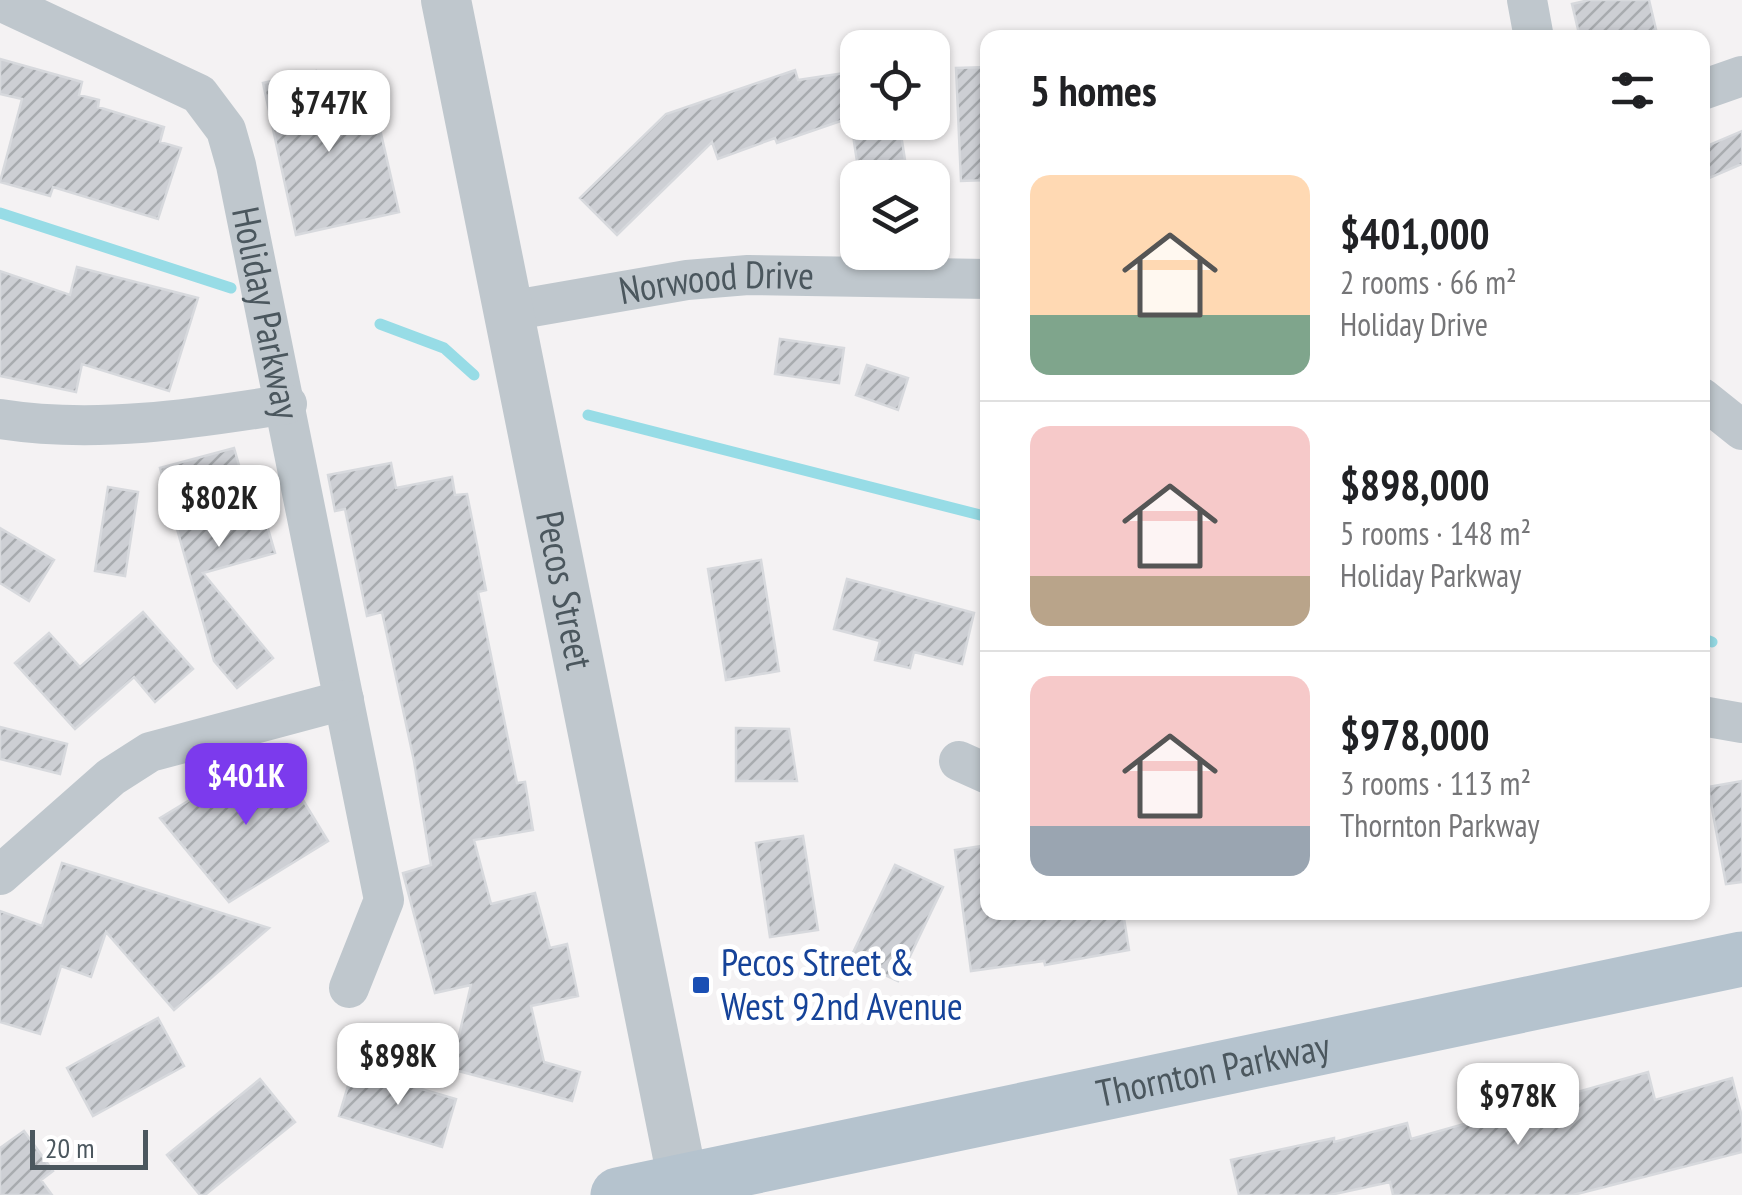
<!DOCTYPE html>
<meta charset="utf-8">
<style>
body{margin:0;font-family:"PT Sans Narrow",sans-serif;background:#f6f6f6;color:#202124;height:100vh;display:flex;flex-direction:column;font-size:38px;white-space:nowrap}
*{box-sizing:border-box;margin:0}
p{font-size:32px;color:#757577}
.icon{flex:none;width:55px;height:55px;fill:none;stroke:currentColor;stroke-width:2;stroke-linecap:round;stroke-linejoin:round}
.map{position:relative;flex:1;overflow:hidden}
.panel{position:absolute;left:980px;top:30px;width:730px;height:890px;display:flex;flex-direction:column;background:#fff;border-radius:20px;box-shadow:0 2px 8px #0004}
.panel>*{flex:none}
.fabs{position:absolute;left:840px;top:30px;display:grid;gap:20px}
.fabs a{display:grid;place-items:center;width:110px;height:110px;border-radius:20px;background:#fff;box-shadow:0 2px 8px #0004;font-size:50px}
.scale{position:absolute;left:30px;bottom:25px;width:118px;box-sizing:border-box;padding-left:10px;border:5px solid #4b575e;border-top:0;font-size:28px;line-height:35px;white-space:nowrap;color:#4b575e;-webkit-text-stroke:8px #fff;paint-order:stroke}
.price{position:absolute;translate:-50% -85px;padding:0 22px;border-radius:20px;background:#fff;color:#222;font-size:32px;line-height:65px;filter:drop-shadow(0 2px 5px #0008)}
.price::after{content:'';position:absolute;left:50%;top:60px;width:30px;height:22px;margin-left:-15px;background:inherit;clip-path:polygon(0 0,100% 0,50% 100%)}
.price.current{background:#7c3aed;color:#fff}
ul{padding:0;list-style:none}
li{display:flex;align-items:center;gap:30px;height:250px;padding:0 50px}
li+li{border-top:2px solid #e0e0e0}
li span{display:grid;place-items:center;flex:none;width:280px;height:200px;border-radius:20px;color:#555}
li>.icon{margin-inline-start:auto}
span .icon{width:120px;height:120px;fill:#fffc;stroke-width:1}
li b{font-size:42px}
h2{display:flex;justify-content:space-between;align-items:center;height:120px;padding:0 50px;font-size:42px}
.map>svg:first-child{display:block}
</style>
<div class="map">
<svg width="1742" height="1195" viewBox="0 0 1742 1195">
<defs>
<pattern id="building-hatch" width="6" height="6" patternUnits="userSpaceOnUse" patternTransform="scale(2.5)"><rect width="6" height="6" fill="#cdcfd4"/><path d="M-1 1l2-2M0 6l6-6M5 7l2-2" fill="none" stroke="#a8abaf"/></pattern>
</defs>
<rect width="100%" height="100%" fill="#f4f2f3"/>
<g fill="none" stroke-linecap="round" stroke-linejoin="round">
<path stroke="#97dce6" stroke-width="11" d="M0,213L231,288
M380,324L444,348L474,375
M588,415L988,517
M1702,638L1712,642"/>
</g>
<path fill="url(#building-hatch)" stroke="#d7d9dd" stroke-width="2.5" d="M1589,0H1649L1658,38H1580L1572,4Z
M0,59L82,82L79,95L99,100L98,107L164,127L160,142L181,148L158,219L53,187L50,196L0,182L22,99L0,94Z
M988,67V180L961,181L956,68Z
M795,70L798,80L858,71V115L777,143L775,138L718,159L712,142L617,235L580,198L666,114Z
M316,71L324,102L371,90L399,212L296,235L263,83Z
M851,122H899L905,160L858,168Z
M1742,131V164L1702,181V148Z
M77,267L198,298L169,391L82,364L76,392L0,376V271L70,295Z
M780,339L844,348L839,383L775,374Z
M867,365L908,378L898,410L856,395Z
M234,448L252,510L262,508L275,553L203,573L273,658L237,688L214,661L160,468Z
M391,463L396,488L452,477L455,495L467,494L486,590L478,592L517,783L525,782L533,830L474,840L491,904L535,893L550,948L567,944L578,996L531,1006L544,1062L580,1072L572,1101L451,1069L471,985L435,993L403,873L431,865L414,761L382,612L367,616L345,509L335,511L328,475Z
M108,487L138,492L125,576L95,571Z
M0,528L54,560L29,601L0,583Z
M761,560L779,671L726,680L708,569Z
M847,579L974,613L962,664L914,652L910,668L875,660L880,641L834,629Z
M143,612L193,669L155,702L134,677L75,729L15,663L49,633L80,667Z
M0,727L67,744L60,774L0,759Z
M736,728L789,729L797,781H736Z
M266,754L277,773L284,769L328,841L229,902L160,818Z
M1742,781V882L1726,884L1708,787Z
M803,836L818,930L770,937L756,843Z
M988,845V912H1123L1129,950L1045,965L1044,961L971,971L955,850Z
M62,863L269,928L174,1010L106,932L91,977L61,966L40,1034L0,1022V911L42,926Z
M895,865L943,887L898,981L850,959Z
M158,1018L184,1066L93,1116L67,1068Z
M353,1069L456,1099L442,1147L339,1116Z
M1648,1072L1655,1100L1732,1078L1742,1117V1152L1573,1195H1393L1390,1182L1330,1195H1239L1231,1160L1334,1138V1142L1407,1123L1411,1139Z
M260,1079L295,1122L205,1195H200L167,1155Z
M24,1131L53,1171L41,1180L52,1195H0V1148Z"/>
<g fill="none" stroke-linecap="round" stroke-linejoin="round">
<g stroke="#bfc7cd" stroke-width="40">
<path d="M1527,0L1534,38"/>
<path id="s1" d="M0,1L199,94L226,130L236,165L384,900L349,988"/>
<path d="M1702,90L1742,76"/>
<path id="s2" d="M509,311L687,280L748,275L988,279"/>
<path d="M1702,398L1742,430"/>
<path d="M0,419C94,434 194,419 287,404"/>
<path d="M1702,716L1742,723"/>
<path d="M959,761L988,774"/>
<path d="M0,875L111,777L150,752L344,700"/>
</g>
<path stroke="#bfc7cd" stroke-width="50" id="s3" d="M446,0L683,1182"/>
<path stroke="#b5c3ce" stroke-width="55" id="s4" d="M618,1195L1742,959"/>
</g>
<rect fill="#1a4fb4" stroke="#fff" stroke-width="4" x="691" y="975" width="20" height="20" rx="5"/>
<g text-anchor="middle" stroke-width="10" stroke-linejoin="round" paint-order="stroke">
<g font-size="38" fill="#4b575e" stroke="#fff">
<text dy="13" stroke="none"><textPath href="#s2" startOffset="210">Norwood Drive</textPath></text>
<text dy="13" stroke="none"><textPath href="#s1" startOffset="452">Holiday Parkway</textPath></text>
<text dy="13" stroke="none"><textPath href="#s3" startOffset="602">Pecos Street</textPath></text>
<text dy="13" stroke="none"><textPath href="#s4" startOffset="608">Thornton Parkway</textPath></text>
</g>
<g font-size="38" fill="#164399" stroke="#fff" text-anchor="start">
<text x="721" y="976">Pecos Street &amp;<tspan x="721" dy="44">West 92nd Avenue</tspan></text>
</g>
</g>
</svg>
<div class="fabs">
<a><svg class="icon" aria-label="locate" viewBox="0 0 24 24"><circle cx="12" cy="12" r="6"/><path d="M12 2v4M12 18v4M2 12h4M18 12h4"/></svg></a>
<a><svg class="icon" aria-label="layers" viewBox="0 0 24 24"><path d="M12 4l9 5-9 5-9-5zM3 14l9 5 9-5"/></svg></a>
</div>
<div class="scale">20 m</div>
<b class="price" style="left:329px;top:155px">$747K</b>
<b class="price" style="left:219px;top:550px">$802K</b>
<b class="price current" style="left:246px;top:828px">$401K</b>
<b class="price" style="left:398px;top:1108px">$898K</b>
<b class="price" style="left:1518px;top:1148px">$978K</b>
<section class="panel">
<h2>5 homes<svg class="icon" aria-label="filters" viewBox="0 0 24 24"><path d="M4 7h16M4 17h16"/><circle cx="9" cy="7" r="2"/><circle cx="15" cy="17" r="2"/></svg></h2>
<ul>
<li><span style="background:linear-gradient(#ffd9b3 70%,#7fa58c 0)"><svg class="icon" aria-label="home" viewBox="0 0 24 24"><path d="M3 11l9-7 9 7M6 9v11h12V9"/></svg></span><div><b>$401,000</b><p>2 rooms · 66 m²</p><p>Holiday Drive</p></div></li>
<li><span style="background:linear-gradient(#f6c9c9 75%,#b9a48a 0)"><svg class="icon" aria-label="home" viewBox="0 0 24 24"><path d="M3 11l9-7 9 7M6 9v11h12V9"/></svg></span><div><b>$898,000</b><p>5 rooms · 148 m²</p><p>Holiday Parkway</p></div></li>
<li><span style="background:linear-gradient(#f6c9c9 75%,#9aa5b1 0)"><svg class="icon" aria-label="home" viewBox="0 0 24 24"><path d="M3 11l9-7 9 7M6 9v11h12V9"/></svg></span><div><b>$978,000</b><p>3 rooms · 113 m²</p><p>Thornton Parkway</p></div></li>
</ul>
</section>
</div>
